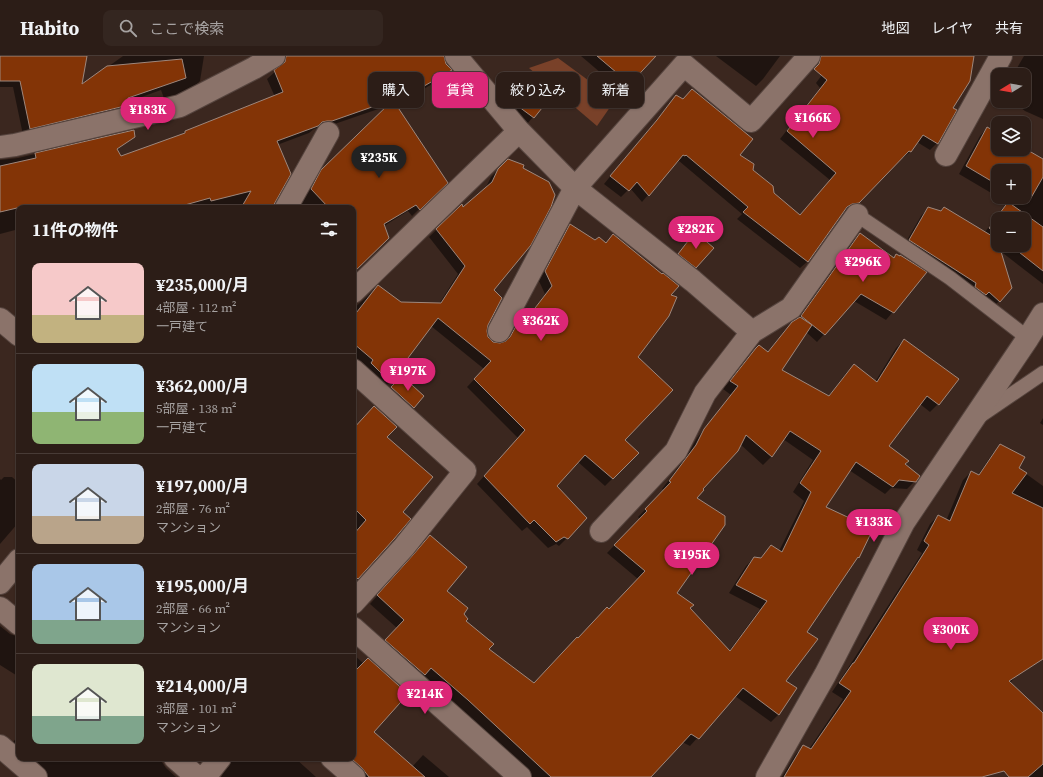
<!DOCTYPE html>
<html lang="ja">
<meta charset="utf-8">
<style>
body{margin:0;font-family:"Source Serif 4","Noto Sans JP",serif;background:#342620;color:#f1f3f6;height:100vh;display:flex;flex-direction:column;font-size:15px;white-space:nowrap}
*{box-sizing:border-box;margin:0}
p{font-size:13px;color:#a6a2a1}
.icon{flex:none;width:22px;height:22px;fill:none;stroke:currentColor;stroke-width:2;stroke-linecap:round;stroke-linejoin:round}
.map{position:relative;flex:1;overflow:hidden}
.details{position:absolute;left:16px;top:149px;width:340px;height:556px;display:flex;flex-direction:column;background:#2c1d17;border-radius:8px;box-shadow:0 1px 3px #0004,0 0 0 1px #483b36}
.details>*{flex:none}
.top-card{position:absolute;left:368px;top:16px;width:380px;height:36px;display:flex;gap:8px}
.needle{width:26px;rotate:259deg}
.tools{position:absolute;left:991px;top:12px;display:grid;gap:8px}
.tools a{display:grid;place-items:center;width:40px;height:40px;border-radius:8px;background:#2c1d17;box-shadow:0 1px 3px #0004,0 0 0 1px #483b36;font-size:20px}
.price{position:absolute;translate:-50% -34px;padding:0 9px;border-radius:14px;background:#db2777;color:#fff;font-size:13px;line-height:26px;filter:drop-shadow(0 1px 2px #0008)}
.price::after{content:'';position:absolute;left:50%;top:24px;width:12px;height:9px;margin-left:-6px;background:inherit;clip-path:polygon(0 0,100% 0,50% 100%)}
.price.selected{background:#222;color:#fff}
ul{padding:0;list-style:none}
li{display:flex;align-items:center;gap:12px;height:100px;padding:0 16px}
li+li{border-top:1px solid #483b36}
li span{display:grid;place-items:center;flex:none;width:112px;height:80px;border-radius:8px;color:#555}
li>.icon{margin-inline-start:auto}
span .icon{width:48px;height:48px;fill:#fffc;stroke-width:1}
li b{font-size:17px}
h2{display:flex;justify-content:space-between;align-items:center;height:48px;padding:0 16px;font-size:17px}
.chip{padding:0 14px;border-radius:8px;background:#2c1d17;box-shadow:0 1px 3px #0004,0 0 0 1px #483b36;font-size:14px;line-height:36px}
.chip.selected{background:#db2777;color:#fff}
header{display:flex;align-items:center;gap:24px;box-sizing:border-box;height:56px;padding:0 20px;background:#2c1d17;border-bottom:1px solid #483b36}
header strong{font-size:19px}
nav{display:flex;gap:22px;margin-inline-start:auto;font-size:14px}
.search{width:280px;height:36px;background:#342620;display:flex;align-items:center;gap:10px;box-sizing:border-box;padding:0 14px;border-radius:8px;color:#a6a2a1;font-size:15px}
.map>svg:first-child{display:block}
</style>
<header>
<strong>Habito</strong>
<div class="search"><svg class="icon" aria-label="search" viewBox="0 0 24 24"><circle cx="10" cy="10" r="6"/><path d="M15 15l6 6"/></svg>ここで検索</div>
<nav><a>地図</a><a>レイヤ</a><a>共有</a></nav>
</header>
<div class="map">
<svg width="1043" height="721" viewBox="0 0 1043 721">
<rect width="100%" height="100%" fill="#3b271f"/>
<path fill="#794129" d="M558,2L615,44L597,70L529,12Z"/>
<path fill="#0007" fill-rule="evenodd" d="M0,0H86L80,31L123,0H204L200,25L193,32L165,45L161,34L128,46V49L121,56L23,79L13,31H0Z
M276,0H441L450,14L443,22L404,44L394,47L446,127L412,160L408,155L384,170L353,216V152H298L314,123L390,49L323,72L319,71L314,73L309,77L277,89L274,146L273,152H19V173L0,178V104L18,102L133,75L134,80L117,94L120,101L181,80L185,75L275,41L267,23L278,13L280,7Z
M581,0H655L622,35Z
M716,0H780L763,23L756,30Z
M836,0H973L937,87L930,94L917,86L910,96L903,102H902L851,154L844,155L807,206L800,212L737,163L742,158L679,105L677,107L676,106L642,146L630,132L621,141L604,128L676,40L738,99L773,137L799,160L830,124L780,83L820,32L816,27Z
M1024,0H1043V63L1025,55L1012,45H1024V19H1013Z
M531,18L533,61L527,68L505,53L524,25Z
M987,72L998,78V93L1043,104V228L999,194V245L992,252L903,191L921,160L928,152L940,156L944,152L985,176L1007,146L998,141H1024V115H998V141L959,118L980,80ZM998,163H1024V189H998Z
M508,104L493,234L486,275L487,282L492,287L500,288L504,287L513,269L521,262L524,266L545,238L538,223L563,177L570,169L595,185L605,188L613,180L670,239L637,301L624,384L638,397L605,430L578,406L555,430L567,482L559,490L556,488L548,492L527,471L522,475L477,428L518,382L467,331L484,313L431,270L390,326L382,333L367,312L353,300V253L378,231L400,248H439L458,218L429,181L461,150L463,152L485,133L491,121Z
M695,177L696,211L689,218L672,205Z
M860,178L893,203L897,199L925,217L886,264L854,245L817,286L806,276L780,314L828,341L846,317L854,309L875,326L896,292L904,284L938,348L930,356L920,348L887,390L904,408L915,425L907,433L891,432L885,438L849,414L824,452L858,501L853,507L805,576L785,626L779,658L771,666L735,640L690,690L682,686L650,721H521L526,713L460,652L423,620L378,592L397,572L370,548L430,480L445,535L462,558L465,565L488,593L534,628L577,583L609,554L638,523L607,497L640,463L638,461L664,434L662,433L688,398L697,382L731,339L723,333L748,301L759,290L767,297L784,275L797,264L853,185ZM783,383L813,404L793,436L804,445L779,495L772,490L760,502H754L746,510L729,537L760,553L729,595L676,537L695,442L701,433L740,388L763,409L771,401Z
M395,328L423,340L406,358L385,339Z
M1043,362V369L1040,367Z
M353,374L386,382L401,456L394,482L353,527Z
M1001,389L1018,412L1043,430V581L1018,618L1010,627L979,721H782L796,698L804,690L809,693L843,643L832,636L848,612L922,497L917,494L930,468L938,460L946,465L963,424L971,416L978,419L993,397Z
M4,421H12L19,427V466L0,488V423L1,424Z
M0,570L10,578L19,581V621L0,609Z
M353,598L363,607L373,676L412,711L423,699L449,721H357L347,702H353Z
M19,641V650L15,646Z
M19,679V702H162V706L166,712L176,721H39L8,692Z
M1043,697V721H1023Z
M180,702H203L193,713Z
M224,702H295L316,721H221L226,712Z"/>
<path fill="#833406" stroke="#9e877c" fill-rule="evenodd" d="M0,0H87L82,28L107,10L182,3L186,22L128,42L129,49L30,73L20,25H0Z
M286,0H444L446,8L452,14L412,37L332,65H327L322,66L318,70L277,85L291,118L272,152H241L251,135L211,145L210,142L174,152H17L0,156V110L36,102L35,97L134,74L135,81L117,93L121,100L185,77V75L283,36L274,14L285,6Z
M597,0H656L630,28Z
M821,0H974L970,25L953,52L957,54L938,88L923,79L911,96L909,95L859,147L852,148L847,151L808,206L743,156L748,151L686,99L685,100L683,99L649,140L637,126L629,135L610,120L657,64L676,39L683,43L692,33L753,83L740,99L754,108L753,114L773,130L774,137L800,159L836,117L787,75L827,24L814,13L819,8Z
M531,17L554,37L534,62L511,45Z
M393,44L448,127L420,154L416,149L384,168L389,182L353,217V152H329L311,133L321,114Z
M987,71L998,77V93L1024,92L1043,103V121L1028,147L1018,141H1024V115H998V129L966,110Z
M508,103L524,109L523,112L549,126L555,139L551,151L531,189L494,234L502,242L488,269L487,275L488,281L493,286L500,287L506,285L510,281L521,261L525,265L552,230L545,215L570,168L595,184L599,181L606,187L613,178L662,218L663,217L679,230L671,239L677,241L669,260L638,301L673,334L625,384L639,397L613,423L585,399L557,430L587,462L568,483L564,481L556,486L534,464L530,468L484,420L525,374L474,323L491,305L438,262L390,326L371,307L373,304L353,287V261L378,229L401,246L441,247L465,210L436,173L462,148L463,151L492,126L498,113Z
M1008,146L1043,171V215L1010,189H1024V163H998V179L989,172Z
M928,151L941,155L944,151L997,183L998,189H999L1012,232L1000,246L989,236L986,239L975,231L976,227L909,184Z
M695,176L714,192L696,212L678,198Z
M860,177L894,202L896,198L900,200V199L927,216L894,257L861,238L825,279L801,260Z
M800,261L812,269L782,314L829,340L854,308L877,326L904,283L959,323L939,349L927,340L889,390L909,405L905,408L920,420L916,426L899,424L893,431L856,406L826,451L873,473L859,502L858,501L807,576L818,583L786,625L797,632L779,659L743,632L699,683L691,678L651,721H551L468,644L431,612L425,619L385,584L404,564L377,539L413,499L430,479L467,511L447,535L468,552L464,558L468,563L466,565L494,588L489,593L534,627L577,581L578,582L607,551L609,553L645,515L614,489L647,455L645,453L671,426L669,425L696,389L704,373L738,330L730,325L756,292L759,289L768,296L792,266ZM790,375L821,395L800,427L811,436L782,496L771,489L761,502L754,501L736,529L767,545L730,595L690,552L694,549L677,537L725,469V460L697,442L704,434L703,433L738,395L746,379L772,401Z
M402,320L424,340L414,352L391,331Z
M374,350L397,371L387,381L433,421L403,456L411,463L394,483L358,523L353,518V479L366,464L353,451V373Z
M1000,388L1025,401L1019,412L1027,417L1012,437L1043,452V603L1009,625L1043,657V708L1028,721H1009L1004,715L982,721H784L803,689L811,693L851,635L839,627L853,607H854L929,489L924,485L938,459L950,465L971,415L979,419Z
M368,602L408,638L374,676L425,721H369L362,712L353,704V617Z"/>
<g fill="none" stroke-linecap="round" stroke-linejoin="round">
<g stroke="#55443e" stroke-width="16">
<path id="service" d="M857,159L950,222L1028,282
M980,360L1043,317"/>
</g>
<g stroke="#55443e" stroke-width="24">
<path id="minor" d="M456,0L519,75L575,132L693,225L752,276L791,252L857,159
M0,91L15,89L180,50L254,12L274,0
M946,99L1001,0
M286,152L328,77
M353,236L519,75
M0,263L19,279
M499,275L575,132L684,9L751,65L809,0
M353,314L465,415L404,491L353,547
M601,475L676,395L705,337L752,276
M0,527L19,504
M0,552L19,568
M353,572L520,721
M0,690L36,721
M175,702L197,721
M332,702L354,721
M205,721L220,702
M767,721L825,619L904,466L1028,282L1043,258"/>
</g>
<use href="#service" stroke="#8b736a" stroke-width="14"/>
<use href="#minor" stroke="#8b736a" stroke-width="22"/>
</g>
</svg>
<div class="tools">
<a><svg class="needle" viewBox="-14 -14 28 28"><path d="M0-13l5 13h-10z" fill="#e53935"/><path d="M0 13l5-13h-10z" fill="#a6a2a1"/></svg></a>
<a><svg class="icon" aria-label="layers" viewBox="0 0 24 24"><path d="M12 4l9 5-9 5-9-5zM3 14l9 5 9-5"/></svg></a>
<a>+</a>
<a>−</a>
</div>
<b class="price" style="left:148px;top:75px">¥183K</b>
<b class="price" style="left:813px;top:83px">¥166K</b>
<b class="price selected" style="left:379px;top:123px">¥235K</b>
<b class="price" style="left:696px;top:194px">¥282K</b>
<b class="price" style="left:863px;top:227px">¥296K</b>
<b class="price" style="left:541px;top:286px">¥362K</b>
<b class="price" style="left:408px;top:336px">¥197K</b>
<b class="price" style="left:874px;top:487px">¥133K</b>
<b class="price" style="left:692px;top:520px">¥195K</b>
<b class="price" style="left:951px;top:595px">¥300K</b>
<b class="price" style="left:425px;top:659px">¥214K</b>
<div class="top-card">
<a class="chip">購入</a>
<a class="chip selected">賃貸</a>
<a class="chip">絞り込み</a>
<a class="chip">新着</a>
</div>
<section class="details">
<h2>11件の物件<svg class="icon" aria-label="filters" viewBox="0 0 24 24"><path d="M4 7h16M4 17h16"/><circle cx="9" cy="7" r="2"/><circle cx="15" cy="17" r="2"/></svg></h2>
<ul>
<li><span style="background:linear-gradient(#f6c9c9 65%,#c2b280 0)"><svg class="icon" aria-label="home" viewBox="0 0 24 24"><path d="M3 11l9-7 9 7M6 9v11h12V9"/></svg></span><div><b>¥235,000/月</b><p>4部屋 · 112 m²</p><p>一戸建て</p></div></li>
<li><span style="background:linear-gradient(#bfe0f5 60%,#8fb573 0)"><svg class="icon" aria-label="home" viewBox="0 0 24 24"><path d="M3 11l9-7 9 7M6 9v11h12V9"/></svg></span><div><b>¥362,000/月</b><p>5部屋 · 138 m²</p><p>一戸建て</p></div></li>
<li><span style="background:linear-gradient(#c9d6e8 65%,#b9a48a 0)"><svg class="icon" aria-label="home" viewBox="0 0 24 24"><path d="M3 11l9-7 9 7M6 9v11h12V9"/></svg></span><div><b>¥197,000/月</b><p>2部屋 · 76 m²</p><p>マンション</p></div></li>
<li><span style="background:linear-gradient(#a9c7e8 70%,#7fa58c 0)"><svg class="icon" aria-label="home" viewBox="0 0 24 24"><path d="M3 11l9-7 9 7M6 9v11h12V9"/></svg></span><div><b>¥195,000/月</b><p>2部屋 · 66 m²</p><p>マンション</p></div></li>
<li><span style="background:linear-gradient(#dfe7d0 65%,#7fa58c 0)"><svg class="icon" aria-label="home" viewBox="0 0 24 24"><path d="M3 11l9-7 9 7M6 9v11h12V9"/></svg></span><div><b>¥214,000/月</b><p>3部屋 · 101 m²</p><p>マンション</p></div></li>
</ul>
</section>
</div>
